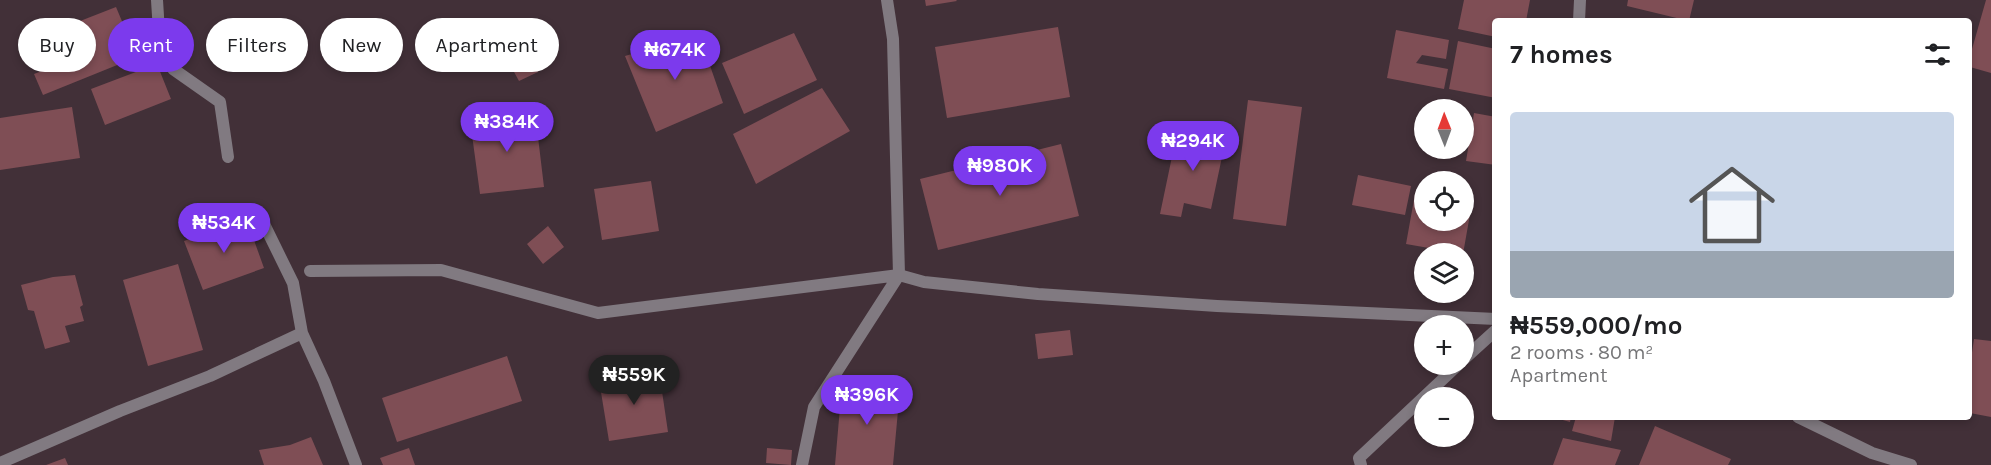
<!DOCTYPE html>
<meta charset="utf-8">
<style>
body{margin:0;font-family:Karla,sans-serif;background:#f6f6f6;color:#202124;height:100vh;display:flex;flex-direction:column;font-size:22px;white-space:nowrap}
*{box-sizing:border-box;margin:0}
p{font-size:20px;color:#757577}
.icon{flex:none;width:33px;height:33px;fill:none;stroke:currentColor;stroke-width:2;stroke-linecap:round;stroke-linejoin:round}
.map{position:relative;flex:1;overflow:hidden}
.details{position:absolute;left:1492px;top:18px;width:480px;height:402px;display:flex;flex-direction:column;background:#fff;border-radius:6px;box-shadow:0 3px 9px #0003}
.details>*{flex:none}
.banner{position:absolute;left:18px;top:18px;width:570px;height:54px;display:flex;gap:12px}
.needle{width:39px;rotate:359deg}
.fabs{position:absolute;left:1414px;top:99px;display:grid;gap:12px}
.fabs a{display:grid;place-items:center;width:60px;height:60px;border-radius:50%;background:#fff;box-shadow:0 3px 9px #0003;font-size:30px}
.price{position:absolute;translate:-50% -51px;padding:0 14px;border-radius:21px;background:#7c3aed;color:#fff;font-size:20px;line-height:39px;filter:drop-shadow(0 2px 3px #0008)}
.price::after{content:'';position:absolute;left:50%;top:36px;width:18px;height:14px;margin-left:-9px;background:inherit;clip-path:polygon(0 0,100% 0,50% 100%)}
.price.current{background:#222;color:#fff}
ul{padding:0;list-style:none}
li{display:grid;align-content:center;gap:12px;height:318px;padding:0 18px}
li span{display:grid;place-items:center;height:186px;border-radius:6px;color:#555}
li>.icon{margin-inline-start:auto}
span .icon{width:108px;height:108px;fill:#fffc;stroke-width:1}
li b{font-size:26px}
h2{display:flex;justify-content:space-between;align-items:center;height:72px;padding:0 18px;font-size:26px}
.tag{padding:0 21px;border-radius:27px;background:#fff;box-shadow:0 3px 9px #0003;font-size:21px;line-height:54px}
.tag.current{background:#7c3aed;color:#fff}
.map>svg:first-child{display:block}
</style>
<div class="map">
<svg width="1991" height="465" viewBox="0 0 1991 465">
<rect width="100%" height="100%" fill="#423038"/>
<path fill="#7f4e55" d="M925,0H956L957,1L926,6Z
M1464,0H1530L1526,21H1496V37L1458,29Z
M1628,0H1694L1689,21L1627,6Z
M1986,0H1991V73L1970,67V56Z
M116,7L137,57L43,95L34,74L47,69L34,39Z
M1058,27L1070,97L947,118L935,47Z
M1396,30L1449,40L1446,59L1422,55L1416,63L1448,69L1444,89L1387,78Z
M794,33L817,80L744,114L722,63Z
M699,34L723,103L656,132L625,56Z
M1458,41L1496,49V98L1449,89Z
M527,51L538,72L519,81L508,61Z
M157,64L171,99L105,125L91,89Z
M822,88L850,131L756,184L733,134Z
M1248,100L1302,107L1286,226L1233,219Z
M72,107L80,158L0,170V118Z
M535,112L544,187L480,194L470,120Z
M1474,113L1496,117V165L1466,161Z
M1178,128L1226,138L1211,209L1184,203L1181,217L1160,214Z
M1061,144L1079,216L938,250L920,179Z
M1358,175L1411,186L1405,215L1352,205Z
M651,181L659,231L602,240L594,189Z
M1415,194L1425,195V220H1464V202L1472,203L1463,254L1406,244Z
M246,218L264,268L203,290L184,241Z
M548,226L564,247L543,264L527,244Z
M178,264L203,350L148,366L123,280Z
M75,275L83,305L80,307L84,321L65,326L70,342L45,349L34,311L28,310L21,285L53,277Z
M1070,330L1073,355L1038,359L1035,334Z
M1974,339L1991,341V417L1970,413V366Z
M507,356L522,401L397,442L382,398Z
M659,371L668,432L609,441L599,380Z
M842,384L900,389L893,465H835Z
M1552,417H1571L1570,422Z
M1576,417H1615L1611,441L1572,431Z
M1655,426L1731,459L1728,465H1639Z
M311,437L323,465H264L259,450L290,445Z
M1563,438L1621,450L1615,465H1553Z
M409,448L415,465H383L380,458Z
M767,448L792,450L791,465L766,463Z
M65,458L68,465H46Z"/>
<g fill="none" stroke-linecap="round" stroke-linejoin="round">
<path stroke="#817a81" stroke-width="12" d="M157,0L159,32L173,69L220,102L228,157
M1579,21L1580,0
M264,224L293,283L302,333L324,381L356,465
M310,271L441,270L598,313L899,275L924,282L1038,294L1217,306L1496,319
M1464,359L1496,330
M1798,417L1872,453L1911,465
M0,463L120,411L210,376L302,333
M802,465L814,407L899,275L893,39L887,0
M1361,465L1359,458L1459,364"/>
</g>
</svg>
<div class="fabs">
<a><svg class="needle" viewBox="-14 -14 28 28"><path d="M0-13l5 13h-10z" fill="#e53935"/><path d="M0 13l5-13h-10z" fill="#757577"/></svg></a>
<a><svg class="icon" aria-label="locate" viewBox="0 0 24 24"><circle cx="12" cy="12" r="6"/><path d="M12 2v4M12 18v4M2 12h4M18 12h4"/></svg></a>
<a><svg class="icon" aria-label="layers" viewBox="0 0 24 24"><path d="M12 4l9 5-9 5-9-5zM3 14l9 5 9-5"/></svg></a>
<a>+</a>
<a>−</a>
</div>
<b class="price" style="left:675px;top:81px">₦674K</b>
<b class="price" style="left:507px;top:153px">₦384K</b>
<b class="price" style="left:1193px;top:172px">₦294K</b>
<b class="price" style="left:1000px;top:197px">₦980K</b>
<b class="price" style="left:224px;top:254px">₦534K</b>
<b class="price current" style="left:634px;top:406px">₦559K</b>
<b class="price" style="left:867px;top:426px">₦396K</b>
<div class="banner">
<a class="tag">Buy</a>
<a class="tag current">Rent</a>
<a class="tag">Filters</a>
<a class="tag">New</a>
<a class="tag">Apartment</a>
</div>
<section class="details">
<h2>7 homes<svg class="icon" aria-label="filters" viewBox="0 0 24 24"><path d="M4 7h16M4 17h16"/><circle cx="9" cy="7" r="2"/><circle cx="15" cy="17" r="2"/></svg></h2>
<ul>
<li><span style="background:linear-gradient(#c9d6e8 75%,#9aa5b1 0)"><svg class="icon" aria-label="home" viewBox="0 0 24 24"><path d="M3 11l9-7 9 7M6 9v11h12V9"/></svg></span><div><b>₦559,000/mo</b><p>2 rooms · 80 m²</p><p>Apartment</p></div></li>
</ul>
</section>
</div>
